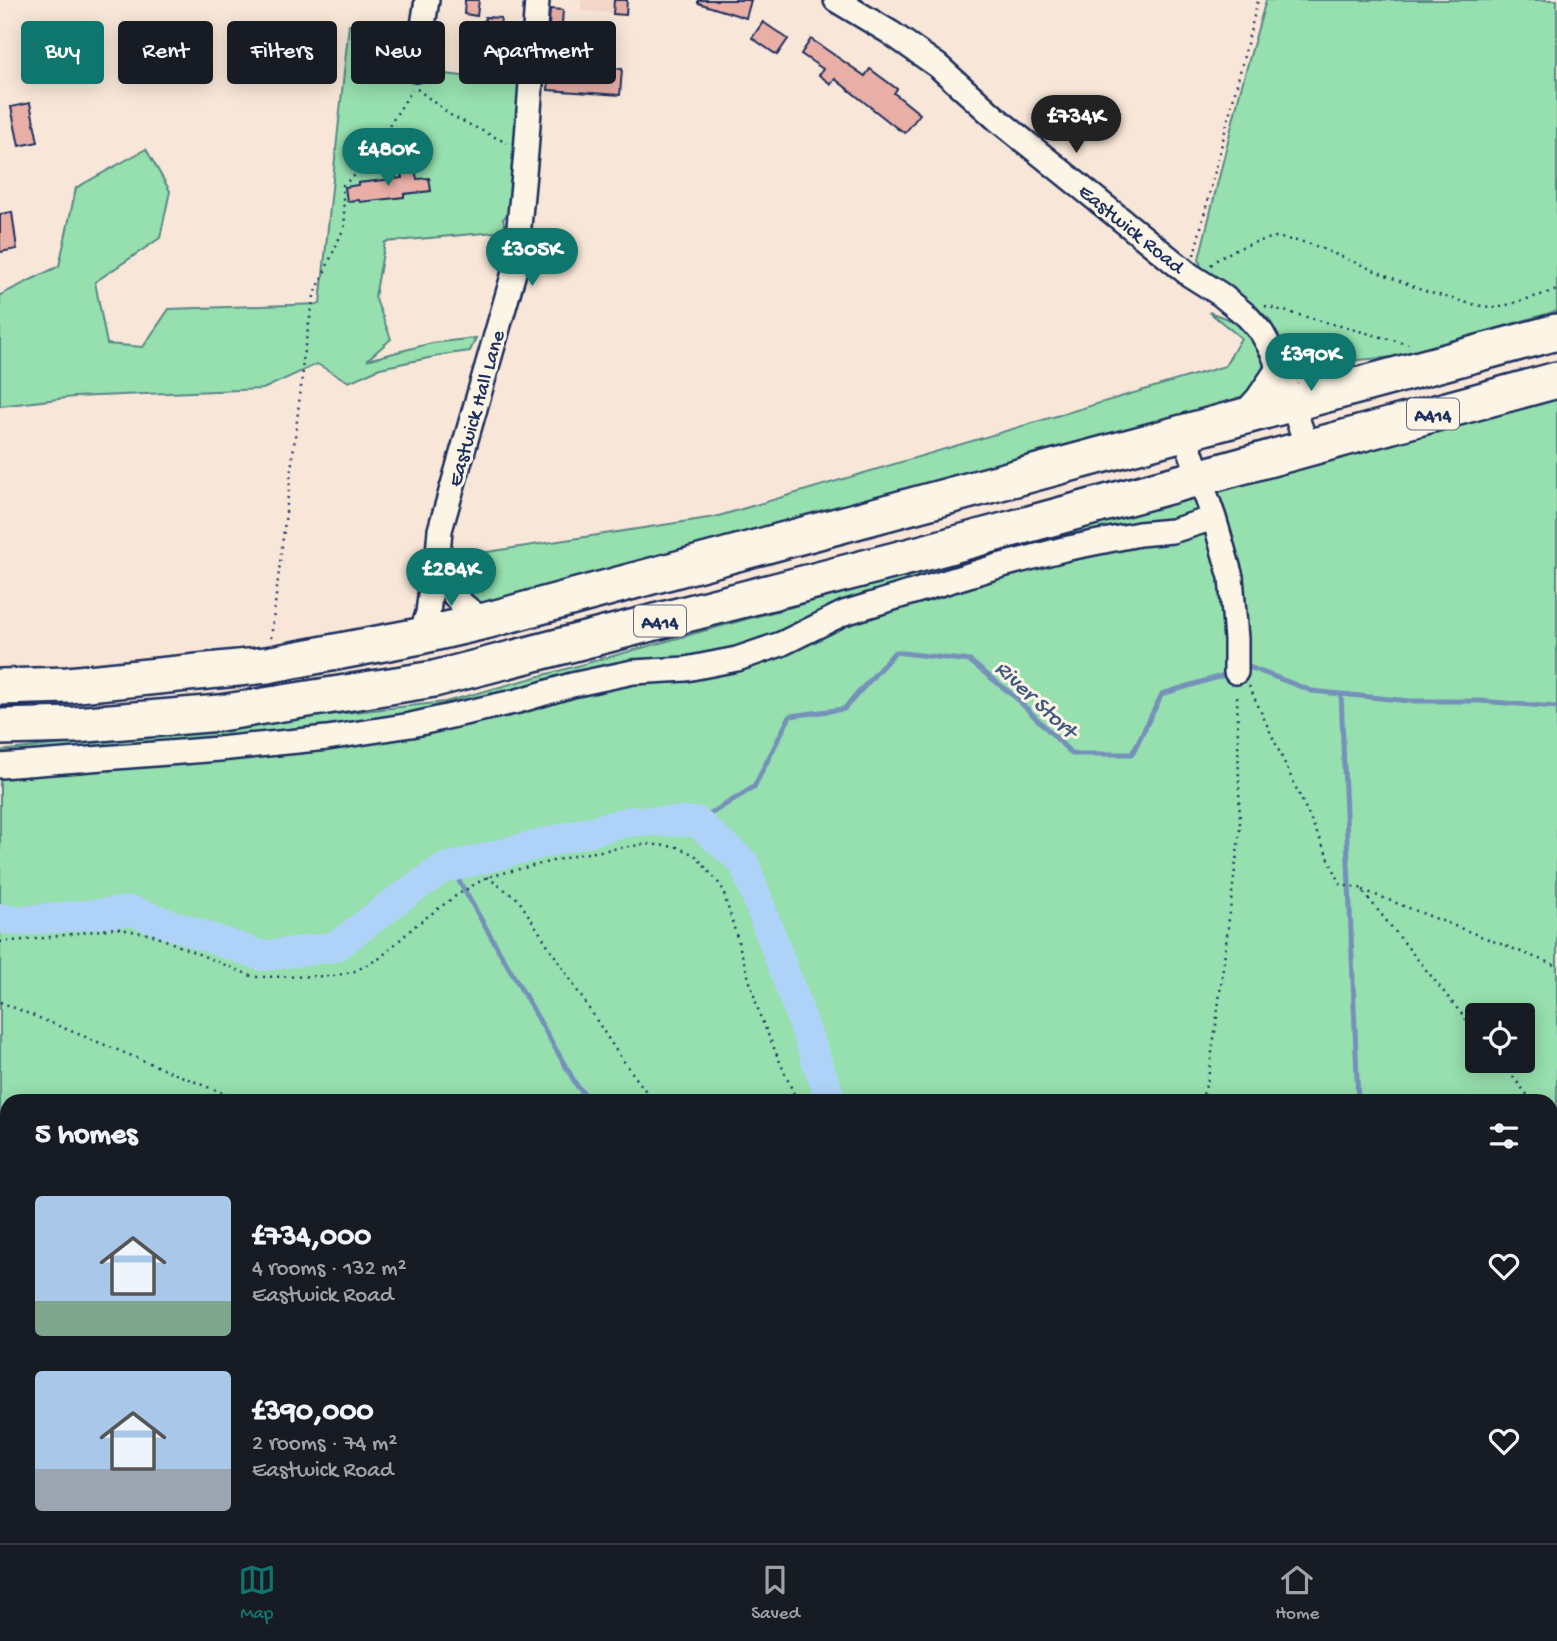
<!DOCTYPE html>
<meta charset="utf-8">
<style>
body{margin:0;font-family:"Gochi Hand",sans-serif;background:#242831;color:#f1f3f6;height:100vh;display:flex;flex-direction:column;font-size:26px;white-space:nowrap}
*{box-sizing:border-box;margin:0}
p{font-size:23px;color:#9ea1a6}
.icon{flex:none;width:38px;height:38px;fill:none;stroke:currentColor;stroke-width:2;stroke-linecap:round;stroke-linejoin:round}
.map{position:relative;flex:1;overflow:hidden}
.panel{position:absolute;left:0px;top:1094px;width:1558px;height:450px;display:flex;flex-direction:column;background:#171b24;border-radius:21px 21px 0 0;box-shadow:0 4px 18px #0003}
.panel>*{flex:none}
.hud{position:absolute;left:21px;top:21px;width:700px;height:63px;display:flex;gap:14px}
.tools{position:absolute;left:1465px;top:1003px;display:grid;gap:14px}
.tools a{display:grid;place-items:center;width:70px;height:70px;border-radius:7px;background:#171b24;box-shadow:0 4px 18px #0003;font-size:35px}
.price{position:absolute;translate:-50% -60px;padding:0 16px;border-radius:24px;background:#0f766e;color:#fff;font-size:23px;line-height:46px;filter:drop-shadow(0 2px 4px #0008)}
.price::after{content:'';position:absolute;left:50%;top:42px;width:21px;height:16px;margin-left:-10px;background:inherit;clip-path:polygon(0 0,100% 0,50% 100%)}
.price.current{background:#222;color:#fff}
ul{padding:0;list-style:none}
li{display:flex;align-items:center;gap:21px;height:175px;padding:0 35px}
li span{display:grid;place-items:center;flex:none;width:196px;height:140px;border-radius:7px;color:#555}
li>.icon{margin-inline-start:auto}
span .icon{width:84px;height:84px;fill:#fffc;stroke-width:1}
li b{font-size:30px}
h2{display:flex;justify-content:space-between;align-items:center;height:84px;padding:0 35px;font-size:30px}
.chip{padding:0 24px;border-radius:7px;background:#171b24;box-shadow:0 4px 18px #0003;font-size:24px;line-height:63px}
.chip.current{background:#0f766e;color:#fff}
.tab-bar{display:flex;justify-content:space-around;align-items:center;height:98px;border-top:2px solid #363941;background:#171b24;font-size:19px;color:#9ea1a6}
.tab-bar a{display:grid;justify-items:center;gap:4px}
.tab-bar .current{color:#0f766e}
.map>svg:first-child{display:block}
</style>
<div class="map">
<svg width="1557" height="1543" viewBox="0 0 1557 1543">
<rect width="100%" height="100%" fill="#f8e7d8"/>
<filter id="ink" filterUnits="userSpaceOnUse"><feTurbulence type="fractalNoise" baseFrequency=".0143" numOctaves="2"/><feDisplacementMap in="SourceGraphic" scale="14" xChannelSelector="R" yChannelSelector="G"/><feConvolveMatrix kernelMatrix="1 2 1 2 8 2 1 2 1" color-interpolation-filters="sRGB"/></filter>
<g filter="url(#ink)">
<path fill="#f4d6c9" d="M574,0H626V14L581,11V1Z"/>
<path fill="#96dfae" stroke="#588786" stroke-width="2" fill-rule="evenodd" d="M1266,0H1557V311L1395,357L1334,362L1293,351L1276,336L1270,320L1234,288L1202,271L1199,259L1241,88Z
M349,24L416,32L421,71L520,83L521,138L512,209L503,219L506,231L385,242L375,297L391,339L367,360L432,343L476,338L470,351L448,354L380,368L349,382L317,364L263,389L74,397L0,406V295L59,266L76,188L146,149L170,191L160,238L95,282L107,344L143,347L169,309L320,304Z
M1209,312L1244,325L1264,356L1262,378L1251,393L1182,419L486,607L467,594L447,565L481,553L715,517L1225,366L1241,338Z
M1557,397V1543H1190L1180,1537L1550,1536V1101H7V1536L1086,1537L1079,1543H0V751L445,702ZM1477,1015H1522V1060H1477Z"/>
<g fill="none" stroke-linecap="round" stroke-linejoin="round">
<path stroke="#7491ba" stroke-width="5" d="M1244,669L1249,667L1312,691L1409,701H1480L1557,707
M1341,694L1358,1101
M697,822L754,787L790,716L844,709L895,652L970,661L1015,697L1072,754H1132L1162,694L1231,673
M451,867L577,1086L591,1101
M0,1232H7
M1550,1335L1557,1336
M622,1536L624,1543
M857,1536L864,1543"/>
<path stroke="#afd3f8" stroke-width="30" d="M0,918L18,921L132,911L262,956L335,947L396,901L442,869L631,821L697,822L744,863L793,995L831,1101
M1089,1536L1102,1543"/>
</g>
<path fill="#e9afa6" stroke="#1b2f5e" stroke-width="2" d="M465,0H479L477,16L464,14Z
M614,0H627L626,15L613,14Z
M698,0H751L746,18L698,3Z
M550,9L563,10L559,63L622,69L620,95L548,90L549,73H546Z
M485,17L501,18L496,63L480,61Z
M763,22L788,39L777,55L752,38Z
M811,39L865,76L870,69L897,89L894,93L920,114L905,133L898,128V129L835,79L831,84L819,75L823,69L801,54Z
M30,103L38,142L19,146L11,107Z
M415,170L417,179L429,178L431,191L404,194V197L360,202L359,200L347,201L345,187L358,185V183L402,178L401,172Z
M12,212L17,249L0,252V214Z"/>
<g fill="none" stroke-linecap="round" stroke-linejoin="round">
<g stroke="#1b2f5e" stroke-width="28">
<path id="minor" d="M836,0L891,33L938,66L998,120L1190,275L1220,294L1247,316L1262,333L1273,353L1308,448
M416,70L427,0
M1241,417L1258,398L1279,367L1303,373L1355,379
M1184,433L1214,518L1231,577L1236,639V672
M437,565C445,575 445,581 451,590C459,604 472,612 485,621
M420,636L428,613L432,579L437,565L440,530L515,269L526,152L537,0
M0,766L219,749L327,738L411,725L518,701L572,685L633,672L686,669L737,659L781,644L844,613L995,567L1064,549L1139,534L1172,531L1214,518"/>
</g>
<g stroke="#1b2f5e" stroke-width="40">
<path id="highway" d="M0,687L68,685L267,665L420,636L485,621L1557,332
M0,727L75,725L220,713L434,679L923,553L1557,380"/>
</g>
<path stroke="#1b2f5e" stroke-width="2.5" stroke-dasharray="2 5" stroke-linecap="butt" d="M417,89L452,116L507,143
M1194,255L1258,0
M1211,265L1215,261L1236,249L1256,242L1275,237L1308,243L1424,291L1475,305L1497,308L1557,290
M1265,306L1408,344
M271,638L303,370L302,362L314,296L345,225L342,186L361,170L412,90
M1249,686L1341,885L1360,888L1477,1033
M487,877L518,899L617,1052L653,1101
M1363,890L1557,966
M0,942L36,939L115,928L153,935L254,977L334,976L355,971L380,958L416,925L454,897L487,877L582,854L613,849L647,844L677,847L695,855L722,887L760,1016L797,1101
M0,1002L242,1101
M1500,1060L1532,1101
M1201,1101L1208,1079L1216,1025L1240,829L1237,693
M1550,1123L1557,1131
M844,1536L848,1543
M1031,1536L1043,1542L1056,1543
M1128,1536L1139,1543
M1088,1543L1091,1536"/>
<use href="#minor" stroke="#fcf5e5" stroke-width="23"/>
<use href="#highway" stroke="#fcf5e5" stroke-width="35"/>
</g>
</g>
<g text-anchor="middle" stroke-width="6" stroke-linejoin="round" paint-order="stroke">
<g fill="#fcf5e5" stroke="#5e6a86" stroke-width="2">
<rect x="1407" y="398.5" width="52" height="31" rx="5"/>
<rect x="634" y="605.5" width="52" height="31" rx="5"/>
</g>
<g font-size="19" font-weight="bold" fill="#1b2f5e">
<text x="1433" y="421">A414</text>
<text x="660" y="628">A414</text>
</g>
<g font-size="21" fill="#1b2f5e" stroke="#fcf5e5">
<text transform="translate(1132 228) rotate(39)" y="7">Eastwick Road</text>
<text transform="translate(475 408) rotate(-74)" y="7">Eastwick Hall Lane</text>
</g>
<g font-size="23" font-style="italic" fill="#405884" stroke="#fcf5e5">
<text transform="translate(1037 698) rotate(43)" y="8">River Stort</text>
</g>
</g>
</svg>
<div class="tools">
<a><svg class="icon" aria-label="locate" viewBox="0 0 24 24"><circle cx="12" cy="12" r="6"/><path d="M12 2v4M12 18v4M2 12h4M18 12h4"/></svg></a>
</div>
<b class="price current" style="left:1076px;top:155px">£734K</b>
<b class="price" style="left:388px;top:188px">£480K</b>
<b class="price" style="left:532px;top:288px">£305K</b>
<b class="price" style="left:1311px;top:393px">£390K</b>
<b class="price" style="left:451px;top:608px">£284K</b>
<div class="hud">
<a class="chip current">Buy</a>
<a class="chip">Rent</a>
<a class="chip">Filters</a>
<a class="chip">New</a>
<a class="chip">Apartment</a>
</div>
<section class="panel">
<h2>5 homes<svg class="icon" aria-label="filters" viewBox="0 0 24 24"><path d="M4 7h16M4 17h16"/><circle cx="9" cy="7" r="2"/><circle cx="15" cy="17" r="2"/></svg></h2>
<ul>
<li><span style="background:linear-gradient(#a9c7e8 75%,#7fa58c 0)"><svg class="icon" aria-label="home" viewBox="0 0 24 24"><path d="M3 11l9-7 9 7M6 9v11h12V9"/></svg></span><div><b>£734,000</b><p>4 rooms · 132 m²</p><p>Eastwick Road</p></div><svg class="icon" aria-label="heart" viewBox="0 0 24 24"><path d="M12 20l-8-8c-3-5 5-10 8-4 3-6 11-1 8 4z"/></svg></li>
<li><span style="background:linear-gradient(#a9c7e8 70%,#9aa5b1 0)"><svg class="icon" aria-label="home" viewBox="0 0 24 24"><path d="M3 11l9-7 9 7M6 9v11h12V9"/></svg></span><div><b>£390,000</b><p>2 rooms · 74 m²</p><p>Eastwick Road</p></div><svg class="icon" aria-label="heart" viewBox="0 0 24 24"><path d="M12 20l-8-8c-3-5 5-10 8-4 3-6 11-1 8 4z"/></svg></li>
</ul>
</section>
</div>
<nav class="tab-bar">
<a class="current"><svg class="icon" aria-label="map" viewBox="0 0 24 24"><path d="M3 6l6-2 6 2 6-2v14l-6 2-6-2-6 2zM9 4v14M15 6v14"/></svg>Map</a>
<a><svg class="icon" aria-label="saved" viewBox="0 0 24 24"><path d="M7 4h10v16l-5-4-5 4z"/></svg>Saved</a>
<a><svg class="icon" aria-label="home" viewBox="0 0 24 24"><path d="M3 11l9-7 9 7M6 9v11h12V9"/></svg>Home</a>
</nav>
